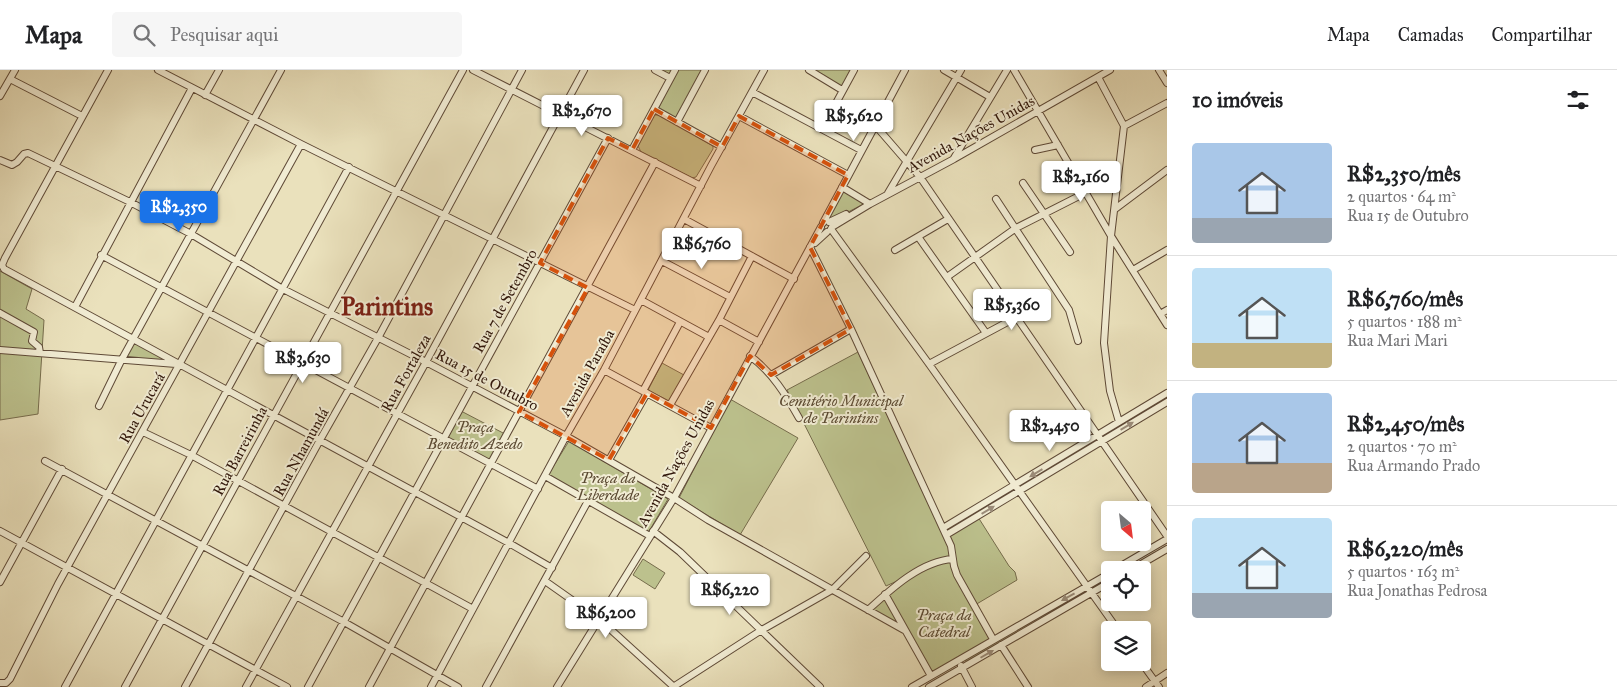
<!DOCTYPE html>
<html lang="pt">
<meta charset="utf-8">
<style>
body{margin:0;font-family:"IM FELL Great Primer",serif;background:#f6f6f6;color:#202124;height:100vh;display:flex;flex-direction:column;font-size:19px;white-space:nowrap}
*{box-sizing:border-box;margin:0}
p{font-size:16px;color:#757577}
.icon{flex:none;width:28px;height:28px;fill:none;stroke:currentColor;stroke-width:2;stroke-linecap:round;stroke-linejoin:round}
.map{position:relative;flex:1;overflow:hidden}
.side{display:flex;flex-direction:column;background:#fff;width:450px}
.side>*{flex:none}
.needle{width:32px;rotate:152deg}
.fabs{position:absolute;left:1101px;top:431px;display:grid;gap:10px}
.fabs a{display:grid;place-items:center;width:50px;height:50px;border-radius:5px;background:#fff;box-shadow:0 2px 12px #0003;font-size:25px}
.price{position:absolute;translate:-50% -42px;padding:0 11px;border-radius:5px;background:#fff;color:#222;font-size:16px;line-height:32px;filter:drop-shadow(0 1px 2px #0008)}
.price::after{content:'';position:absolute;left:50%;top:30px;width:15px;height:11px;margin-left:-8px;background:inherit;clip-path:polygon(0 0,100% 0,50% 100%)}
.price.active{background:#1a73e8;color:#fff}
ul{padding:0;list-style:none}
li{display:flex;align-items:center;gap:15px;height:125px;padding:0 25px}
li+li{border-top:1px solid #e0e0e0}
li span{display:grid;place-items:center;flex:none;width:140px;height:100px;border-radius:5px;color:#555}
li>.icon{margin-inline-start:auto}
span .icon{width:60px;height:60px;fill:#fffc;stroke-width:1}
li b{font-size:21px}
h2{display:flex;justify-content:space-between;align-items:center;height:60px;padding:0 25px;font-size:21px}
header{display:flex;align-items:center;gap:30px;box-sizing:border-box;height:70px;padding:0 25px;background:#fff;border-bottom:1px solid #e0e0e0}
header strong{font-size:24px}
nav{display:flex;gap:28px;margin-inline-start:auto;font-size:18px}
.search{width:350px;height:45px;background:#f6f6f6;display:flex;align-items:center;gap:12px;box-sizing:border-box;padding:0 18px;border-radius:5px;color:#757577;font-size:19px}
main{display:flex;flex:1;min-height:0}
.map>svg:first-child{display:block}
</style>
<header>
<strong>Mapa</strong>
<div class="search"><svg class="icon" aria-label="search" viewBox="0 0 24 24"><circle cx="10" cy="10" r="6"/><path d="M15 15l6 6"/></svg>Pesquisar aqui</div>
<nav><a>Mapa</a><a>Camadas</a><a>Compartilhar</a></nav>
</header>
<main>
<div class="map">
<svg width="1167" height="617" viewBox="0 0 1167 617">
<rect width="100%" height="100%" fill="#eae1bc"/>
<filter id="stains"><feTurbulence type="fractalNoise" baseFrequency=".004" numOctaves="4"/><feColorMatrix values="0 0 0 0 .2 0 0 0 0 .09 0 0 0 0 .02 0 0 0 .5 -.17"/></filter>
<radialGradient id="worn" r=".72"><stop offset=".6" stop-color="#630" stop-opacity="0"/><stop offset="1" stop-color="#630" stop-opacity=".3"/></radialGradient>
<path fill="#bcc18d" stroke="#766c4c" d="M662,0H702L676,48L658,39L674,7Z
M817,0H852L842,17L816,2Z
M655,45H660L713,76V79L696,107L692,108L641,82L638,76L652,47Z
M842,119L866,133L832,150L827,147Z
M0,201L32,219L26,239L44,250L38,344L0,350Z
M133,269L180,295L122,290Z
M858,282L954,489L947,466L978,447L1009,496L1015,502L1017,510L975,535L994,569L931,606L905,559L869,540L906,507L886,516L787,320Z
M662,293L684,305L669,331L648,320Z
M730,329L798,368L740,465L679,428Z
M461,341L505,364L490,391L446,368Z
M569,371L668,429L648,463L548,405Z
M643,489L665,503L655,519L633,505Z
M1082,521L1085,525L967,593L965,589Z"/>
<g fill="none" stroke-linecap="round" stroke-linejoin="round">
<g stroke="#5f4a37" stroke-width="8">
<path id="minor" d="M108,0L5,188L2,195L4,199L509,473L552,498
M158,0L301,74L635,240
M473,0L701,116
M655,0L670,8
M809,0L842,20
M944,0L990,27
M1014,0L1111,166L1167,255
M1159,0L1167,13
M1098,7L1124,56L1111,166L1104,273L1110,321L1119,352
M10,9L82,46
M752,22L861,80
M205,25L219,0
M0,26L15,0
M654,39L722,77
M739,46L848,105
M677,52L705,0
M875,55L920,107L1167,466
M1124,56L1167,33
M822,59L854,0
M632,80L675,0
M1035,80L1058,75
M954,88L1007,0
M0,90L12,95L17,92L24,84L28,83L130,132L191,164L281,218L426,292L566,366L674,428L708,450L904,560
M1023,113L1070,182
M842,117L870,134
M888,123L961,0
M996,129L1069,240L1078,271
M1115,139L1167,100
M684,149L794,209
M829,152L846,144
M823,153L905,0
M832,157L870,134L954,89L1110,0
M831,159L929,294L1118,560
M919,168L986,263
M815,173L827,162
M810,177L851,259L951,476L954,496L957,505L993,569
M895,180L948,149
M101,185L538,419
M662,191L730,227
M1133,200L1167,180
M947,207L1016,158L1087,122
M641,230L709,267
M75,237L192,18
M0,243L34,262L32,271L39,277L40,283
M1160,244L1167,240
M719,250L759,272
M0,280L176,294
M750,286C772,302 786,325 799,348
M929,294L1015,248
M604,300L711,358
M771,305L851,259
M643,321L680,252
M670,335L719,250L752,186
M99,336L121,291L281,0
M143,362L191,385L473,539
M609,390L647,323
M45,391L344,552L458,617
M545,406L650,466
M943,458L1167,323
M0,461L287,617
M653,461L680,482L820,617
M946,465L1167,332
M1114,500L1167,469
M1131,500L1167,479
M545,511L599,549L674,617
M0,512L62,399
M885,524L931,606
M868,540C891,519 921,491 953,489
M1001,575L1028,617
M1141,592L1159,617
M961,596L972,617
M0,613H6L10,609L58,514L301,74
M65,617L349,97
M125,617L463,0
M185,617L320,370L378,268L522,0
M246,617L426,292L584,0
M308,617L608,68
M369,617L655,92
M431,617L566,366L604,300L711,96L764,0
M486,617L588,431
M557,617L674,428L821,157
M673,617L760,561L832,520L866,486
M912,617L1110,503
M929,617L1110,512
M1146,617L1167,603"/>
</g>
<use href="#minor" stroke="#f1ecd3" stroke-width="6"/>
</g>
<defs><path id="oneway-solid" d="M-6-.8H1V-3.2L6.5 0L1 3.2V.8H-6Z" transform="scale(1.25)"/></defs>
<g fill="#9b8c79">
<use href="#oneway-solid" transform="translate(1127 356) rotate(-31)"/>
<use href="#oneway-solid" transform="translate(1036 403) rotate(149)"/>
<use href="#oneway-solid" transform="translate(988 440) rotate(-31)"/>
<use href="#oneway-solid" transform="translate(1068 527) rotate(151)"/>
<use href="#oneway-solid" transform="translate(987 584) rotate(-30)"/>
</g>
<path fill="#d6520c" fill-opacity="0.2" stroke="#d6520c" stroke-width="4" stroke-dasharray="10 6" stroke-linejoin="round" d="M654,39L722,77L739,46L848,105L810,177L851,259L771,305L750,286L711,358L647,323L609,390L519,342L588,218L540,193L608,68L632,80Z"/>
<g text-anchor="middle" stroke-width="4" stroke-linejoin="round" paint-order="stroke">
<g font-size="15" fill="#31170b" stroke="#f1ecd3">
<text transform="translate(971 64) rotate(-29)" y="5">Avenida Nações Unidas</text>
<text transform="translate(505 231) rotate(-61)" y="5">Rua 7 de Setembro</text>
<text transform="translate(406 303) rotate(-61)" y="5">Rua Fortaleza</text>
<text transform="translate(587 303) rotate(-61)" y="5">Avenida Paraíba</text>
<text transform="translate(487 310) rotate(28)" y="5">Rua 15 de Outubro</text>
<text transform="translate(142 338) rotate(-61)" y="5">Rua Urucará</text>
<text transform="translate(240 381) rotate(-62)" y="5">Rua Barreirinha</text>
<text transform="translate(301 382) rotate(-61)" y="5">Rua Nhamundá</text>
<text transform="translate(676 393) rotate(-61)" y="5">Avenida Nações Unidas</text>
</g>
<g font-size="15" font-style="italic" fill="#5b4a32" stroke="#f1ecd3">
<text x="841" y="336">Cemitério Municipal<tspan x="841" dy="17">de Parintins</tspan></text>
<text x="475" y="362">Praça<tspan x="475" dy="17">Benedito Azedo</tspan></text>
<text x="608" y="413">Praça da<tspan x="608" dy="17">Liberdade</tspan></text>
<text x="944" y="550">Praça da<tspan x="944" dy="17">Catedral</tspan></text>
</g>
<g font-size="25" font-weight="bold" fill="#7a1f14" stroke="#f1ecd3">
<text x="387" y="245">Parintins</text>
</g>
</g>
<rect width="100%" height="100%" filter="url(#stains)"/>
<rect width="100%" height="100%" fill="url(#worn)"/>
</svg>
<div class="fabs">
<a><svg class="needle" viewBox="-14 -14 28 28"><path d="M0-13l5 13h-10z" fill="#e53935"/><path d="M0 13l5-13h-10z" fill="#757577"/></svg></a>
<a><svg class="icon" aria-label="locate" viewBox="0 0 24 24"><circle cx="12" cy="12" r="6"/><path d="M12 2v4M12 18v4M2 12h4M18 12h4"/></svg></a>
<a><svg class="icon" aria-label="layers" viewBox="0 0 24 24"><path d="M12 4l9 5-9 5-9-5zM3 14l9 5 9-5"/></svg></a>
</div>
<b class="price" style="left:582px;top:67px">R$2,670</b>
<b class="price" style="left:854px;top:72px">R$5,620</b>
<b class="price" style="left:1081px;top:133px">R$2,160</b>
<b class="price active" style="left:179px;top:163px">R$2,350</b>
<b class="price" style="left:702px;top:200px">R$6,760</b>
<b class="price" style="left:1012px;top:261px">R$5,360</b>
<b class="price" style="left:303px;top:314px">R$3,630</b>
<b class="price" style="left:1050px;top:382px">R$2,450</b>
<b class="price" style="left:730px;top:546px">R$6,220</b>
<b class="price" style="left:606px;top:569px">R$6,200</b>
</div>
<section class="side">
<h2>10 imóveis<svg class="icon" aria-label="filters" viewBox="0 0 24 24"><path d="M4 7h16M4 17h16"/><circle cx="9" cy="7" r="2"/><circle cx="15" cy="17" r="2"/></svg></h2>
<ul>
<li><span style="background:linear-gradient(#a9c7e8 75%,#9aa5b1 0)"><svg class="icon" aria-label="home" viewBox="0 0 24 24"><path d="M3 11l9-7 9 7M6 9v11h12V9"/></svg></span><div><b>R$2,350/mês</b><p>2 quartos · 64 m²</p><p>Rua 15 de Outubro</p></div></li>
<li><span style="background:linear-gradient(#bfe0f5 75%,#c2b280 0)"><svg class="icon" aria-label="home" viewBox="0 0 24 24"><path d="M3 11l9-7 9 7M6 9v11h12V9"/></svg></span><div><b>R$6,760/mês</b><p>5 quartos · 188 m²</p><p>Rua Mari Mari</p></div></li>
<li><span style="background:linear-gradient(#a9c7e8 70%,#b9a48a 0)"><svg class="icon" aria-label="home" viewBox="0 0 24 24"><path d="M3 11l9-7 9 7M6 9v11h12V9"/></svg></span><div><b>R$2,450/mês</b><p>2 quartos · 70 m²</p><p>Rua Armando Prado</p></div></li>
<li><span style="background:linear-gradient(#bfe0f5 75%,#9aa5b1 0)"><svg class="icon" aria-label="home" viewBox="0 0 24 24"><path d="M3 11l9-7 9 7M6 9v11h12V9"/></svg></span><div><b>R$6,220/mês</b><p>5 quartos · 163 m²</p><p>Rua Jonathas Pedrosa</p></div></li>
</ul>
</section>
</main>
